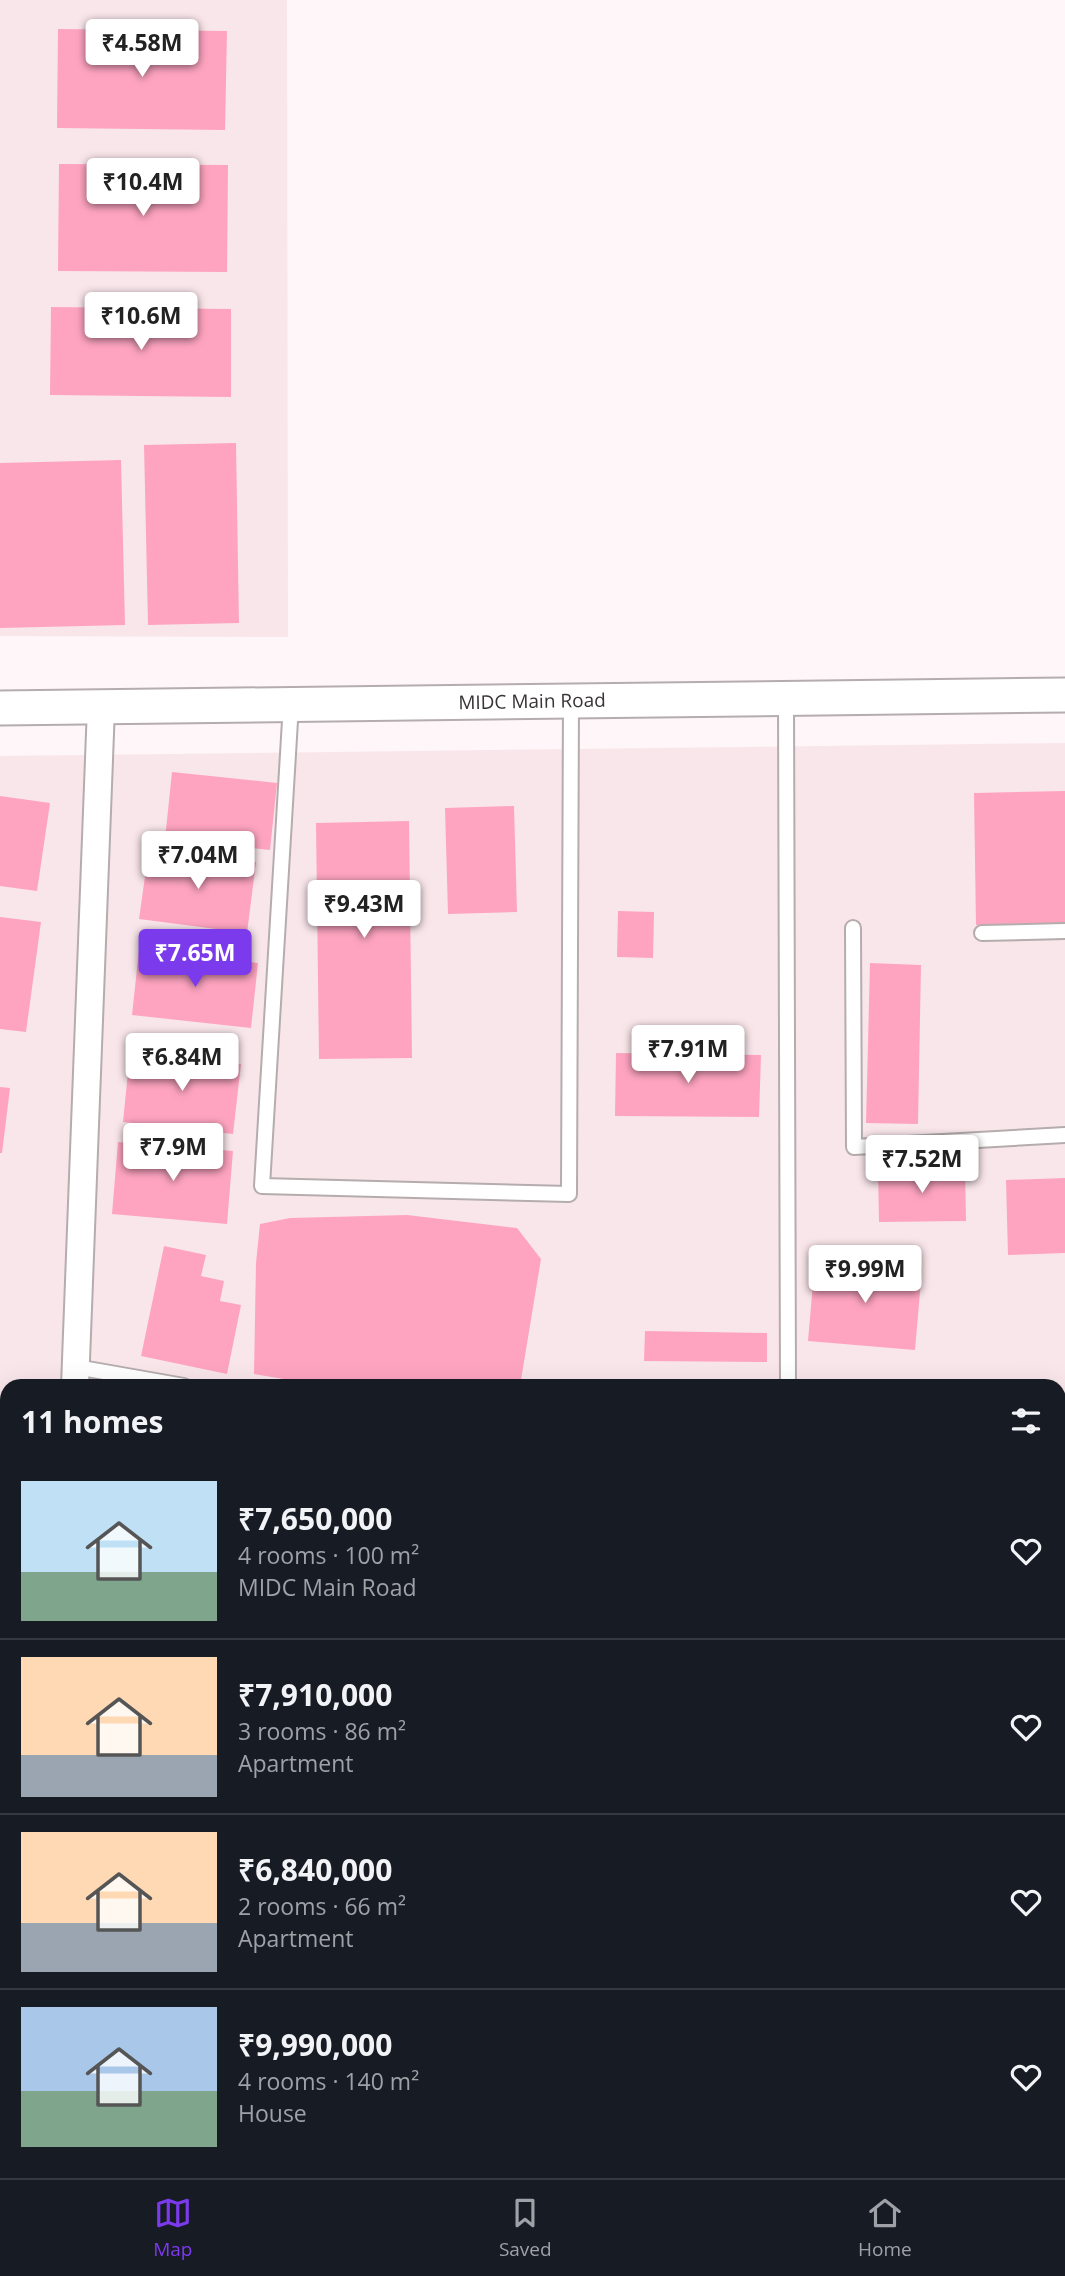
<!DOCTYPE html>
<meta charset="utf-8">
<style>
body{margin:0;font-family:"Open Sans",sans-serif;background:#20242c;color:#f1f3f6;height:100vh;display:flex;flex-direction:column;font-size:26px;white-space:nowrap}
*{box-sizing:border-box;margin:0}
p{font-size:23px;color:#9ea1a6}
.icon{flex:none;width:38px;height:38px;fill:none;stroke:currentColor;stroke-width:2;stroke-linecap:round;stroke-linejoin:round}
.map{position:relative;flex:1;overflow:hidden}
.panel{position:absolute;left:0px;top:1379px;width:1066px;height:800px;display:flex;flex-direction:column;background:#171b24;border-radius:21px 21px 0 0;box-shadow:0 7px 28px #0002}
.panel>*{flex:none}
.price{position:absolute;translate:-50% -60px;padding:0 16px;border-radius:7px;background:#fff;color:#222;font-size:23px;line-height:46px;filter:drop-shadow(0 2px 4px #0008)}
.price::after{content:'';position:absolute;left:50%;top:42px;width:21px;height:16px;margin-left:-10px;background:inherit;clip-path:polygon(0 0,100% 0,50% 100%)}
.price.active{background:#7c3aed;color:#fff}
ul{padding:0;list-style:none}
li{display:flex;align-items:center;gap:21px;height:175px;padding:0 21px}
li+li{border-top:2px solid #363941}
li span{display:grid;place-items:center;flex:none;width:196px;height:140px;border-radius:0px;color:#555}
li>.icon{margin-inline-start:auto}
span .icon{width:84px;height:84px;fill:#fffc;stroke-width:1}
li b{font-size:30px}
h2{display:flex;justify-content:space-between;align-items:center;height:84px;padding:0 21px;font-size:30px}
.dock{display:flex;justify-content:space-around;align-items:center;height:98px;border-top:2px solid #363941;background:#171b24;font-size:19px;color:#9ea1a6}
.dock a{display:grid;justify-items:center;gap:4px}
.dock .active{color:#7c3aed}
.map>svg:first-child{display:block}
</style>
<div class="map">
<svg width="1065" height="2178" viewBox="0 0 1065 2178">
<rect width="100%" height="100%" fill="#fef6f8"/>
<path fill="#f9e6eb" d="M0,0H287L288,637L0,636Z
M1065,743V1768L1059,1765V1386H7V1419L0,1417V756Z"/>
<path fill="#fea4c1" d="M58,29L227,31L225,130L57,128Z
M59,164L228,165L227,272L58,271Z
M51,307L231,309V397L50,395Z
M236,443L239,623L148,625L144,445Z
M121,460L125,625L0,628V463Z
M172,772L277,783L270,850L165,839Z
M1065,791V923L976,925L974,793Z
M0,796L50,803L37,891L0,886Z
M514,806L517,912L448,914L445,808Z
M409,821L412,1058L319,1059L316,823Z
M149,848L256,862L247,933L139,919Z
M618,911L654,912L653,958L617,957Z
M0,917L41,922L26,1032L0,1029Z
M139,950L258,963L251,1028L132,1015Z
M870,963L921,965L918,1124L866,1123Z
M130,1052L241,1064L233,1134L123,1122Z
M616,1053L761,1055L759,1117L615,1116Z
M0,1087L10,1088L2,1153H0Z
M118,1142L233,1151L227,1224L112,1214Z
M965,1168L966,1221L879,1222L878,1169Z
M1065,1178V1253L1008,1255L1006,1180Z
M407,1215L517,1228L541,1259L520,1386H325L254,1374L256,1263L260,1224L290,1218Z
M164,1246L206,1255L201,1276L224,1281L220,1301L241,1305L227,1374L141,1356Z
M815,1260L922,1269L915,1350L808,1341Z
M645,1331L767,1333V1362L644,1361Z
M0,1528L7,1529V1552L0,1551Z"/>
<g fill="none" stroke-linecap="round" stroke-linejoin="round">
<g stroke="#b5acae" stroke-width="18">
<path id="service" d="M786,698L788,1386
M291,704L262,1186L569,1194L571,702
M853,928L854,1147L1065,1135
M982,933L1065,931
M76,1367L184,1386"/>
</g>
<g stroke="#b5acae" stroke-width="30">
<path id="minor" d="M75,1386L101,707"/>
</g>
<g stroke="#b5acae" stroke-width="37">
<path id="tertiary" d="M0,708L1065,695"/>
</g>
<path stroke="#938d8f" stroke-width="4.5" stroke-dasharray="5 5" stroke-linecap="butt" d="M0,1571L7,1574
M0,1872H7
M1059,2002H1065
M0,2015L7,1995
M0,2108L7,2134
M22,2172L25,2178
M572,2172L577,2178
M253,2178L254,2172"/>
<use href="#service" stroke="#fff" stroke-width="14"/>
<use href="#minor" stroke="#fff" stroke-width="26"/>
<use href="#tertiary" stroke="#fff" stroke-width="33"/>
</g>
<g text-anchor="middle" stroke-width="7" stroke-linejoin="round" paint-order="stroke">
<g font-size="19" fill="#383435" stroke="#fff">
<text transform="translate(532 701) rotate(-1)" y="7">MIDC Main Road</text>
</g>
</g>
</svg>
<b class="price" style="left:142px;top:79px">₹4.58M</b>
<b class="price" style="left:143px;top:218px">₹10.4M</b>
<b class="price" style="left:141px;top:352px">₹10.6M</b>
<b class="price" style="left:198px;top:891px">₹7.04M</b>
<b class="price" style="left:364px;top:940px">₹9.43M</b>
<b class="price active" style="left:195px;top:989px">₹7.65M</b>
<b class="price" style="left:688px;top:1085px">₹7.91M</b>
<b class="price" style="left:182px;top:1093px">₹6.84M</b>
<b class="price" style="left:173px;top:1183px">₹7.9M</b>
<b class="price" style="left:922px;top:1195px">₹7.52M</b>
<b class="price" style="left:865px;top:1305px">₹9.99M</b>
<section class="panel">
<h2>11 homes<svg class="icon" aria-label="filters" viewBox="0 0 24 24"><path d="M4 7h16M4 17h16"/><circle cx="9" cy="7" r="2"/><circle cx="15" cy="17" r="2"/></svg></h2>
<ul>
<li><span style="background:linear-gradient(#bfe0f5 65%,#7fa58c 0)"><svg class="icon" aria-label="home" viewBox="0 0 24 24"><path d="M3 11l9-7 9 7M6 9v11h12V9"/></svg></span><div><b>₹7,650,000</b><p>4 rooms · 100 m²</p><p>MIDC Main Road</p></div><svg class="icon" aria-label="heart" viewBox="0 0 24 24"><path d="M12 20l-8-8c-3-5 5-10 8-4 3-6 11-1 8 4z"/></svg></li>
<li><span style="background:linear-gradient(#ffd9b3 70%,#9aa5b1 0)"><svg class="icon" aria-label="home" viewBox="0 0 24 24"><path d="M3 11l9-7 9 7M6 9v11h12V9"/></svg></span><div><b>₹7,910,000</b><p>3 rooms · 86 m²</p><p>Apartment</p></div><svg class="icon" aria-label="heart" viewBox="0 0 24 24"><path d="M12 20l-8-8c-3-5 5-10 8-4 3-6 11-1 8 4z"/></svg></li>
<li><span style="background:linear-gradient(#ffd9b3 65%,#9aa5b1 0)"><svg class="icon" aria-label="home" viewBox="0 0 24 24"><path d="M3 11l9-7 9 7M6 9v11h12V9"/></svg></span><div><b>₹6,840,000</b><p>2 rooms · 66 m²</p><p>Apartment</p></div><svg class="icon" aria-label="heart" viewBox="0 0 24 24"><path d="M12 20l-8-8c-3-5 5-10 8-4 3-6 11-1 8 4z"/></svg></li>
<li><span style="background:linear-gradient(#a9c7e8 60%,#7fa58c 0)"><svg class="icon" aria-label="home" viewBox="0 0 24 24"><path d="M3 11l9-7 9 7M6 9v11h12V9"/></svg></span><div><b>₹9,990,000</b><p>4 rooms · 140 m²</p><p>House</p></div><svg class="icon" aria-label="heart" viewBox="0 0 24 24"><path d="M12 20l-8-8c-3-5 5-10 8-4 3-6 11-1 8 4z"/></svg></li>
</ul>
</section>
</div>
<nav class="dock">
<a class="active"><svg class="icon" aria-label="map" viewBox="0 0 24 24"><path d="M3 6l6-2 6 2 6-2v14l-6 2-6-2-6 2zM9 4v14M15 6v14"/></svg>Map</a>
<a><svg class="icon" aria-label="saved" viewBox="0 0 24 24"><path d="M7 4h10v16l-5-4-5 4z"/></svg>Saved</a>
<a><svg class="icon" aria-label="home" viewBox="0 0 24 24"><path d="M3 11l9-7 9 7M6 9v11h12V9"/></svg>Home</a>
</nav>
